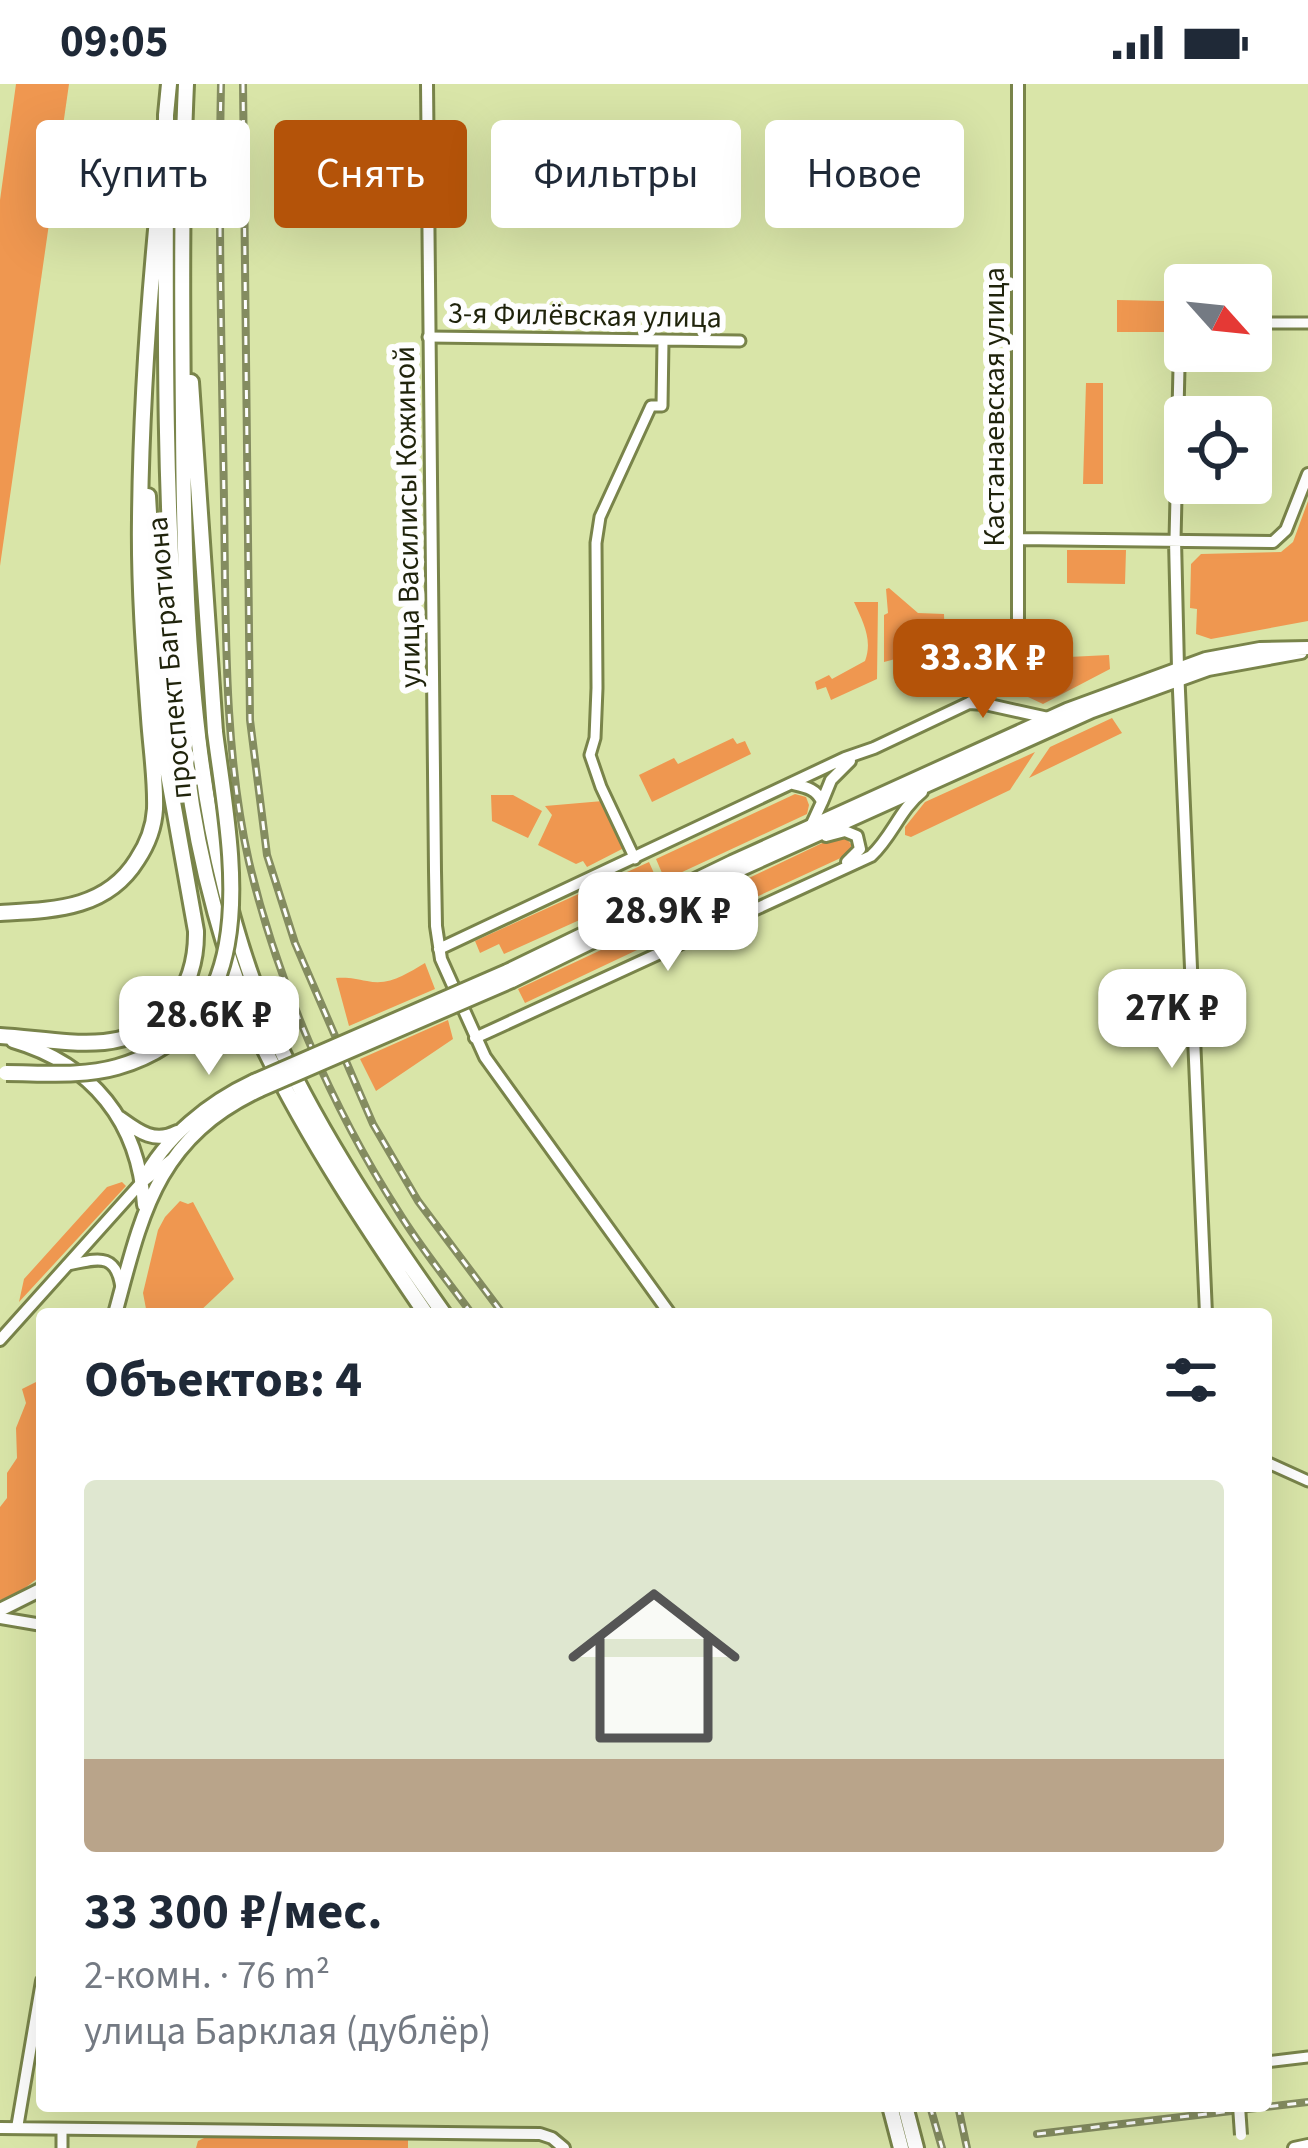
<!DOCTYPE html>
<html lang="ru">
<meta charset="utf-8">
<style>
body{margin:0;font-family:"Source Sans 3",sans-serif;background:#f2f2f3;color:#1f2937;height:100vh;display:flex;flex-direction:column;font-size:45px;white-space:nowrap}
*{box-sizing:border-box;margin:0}
p{font-size:39px;color:#747a83}
.icon{flex:none;width:66px;height:66px;fill:none;stroke:currentColor;stroke-width:2;stroke-linecap:round;stroke-linejoin:round}
.map{position:relative;flex:1;overflow:hidden}
.details{position:absolute;left:36px;top:1224px;width:1236px;height:804px;display:flex;flex-direction:column;background:#fff;border-radius:12px;box-shadow:0 12px 48px #0002}
.details>*{flex:none}
.top-card{position:absolute;left:36px;top:36px;width:1236px;height:108px;display:flex;gap:24px}
.needle{width:78px;rotate:117deg}
.controls{position:absolute;left:1164px;top:180px;display:grid;gap:24px}
.controls a{display:grid;place-items:center;width:108px;height:108px;border-radius:12px;background:#fff;box-shadow:0 12px 48px #0002;font-size:60px}
.price{position:absolute;translate:-50% -102px;padding:0 27px;border-radius:24px;background:#fff;color:#222;font-size:39px;line-height:78px;filter:drop-shadow(0 3px 6px #0008)}
.price::after{content:'';position:absolute;left:50%;top:72px;width:36px;height:27px;margin-left:-18px;background:inherit;clip-path:polygon(0 0,100% 0,50% 100%)}
.price.active{background:#b45309;color:#fff}
ul{padding:0;list-style:none}
li{display:grid;align-content:center;gap:24px;height:636px;padding:0 48px}
li+li{border-top:3px solid #e0e1e3}
li span{display:grid;place-items:center;height:372px;border-radius:12px;color:#555}
li>.icon{margin-inline-start:auto}
span .icon{width:216px;height:216px;fill:#fffc;stroke-width:1}
li b{font-size:51px}
h2{display:flex;justify-content:space-between;align-items:center;height:144px;padding:0 48px;font-size:51px}
.tag{padding:0 42px;border-radius:12px;background:#fff;box-shadow:0 12px 48px #0002;font-size:42px;line-height:108px}
.tag.active{background:#b45309;color:#fff}
.status{display:flex;justify-content:space-between;align-items:center;height:84px;padding:0 60px;background:#fff;direction:ltr}
.status svg{height:33px;fill:currentColor}
.map>svg:first-child{display:block}
</style>
<div class="status"><b>09:05</b><svg viewBox="0 0 49 12"><path d="M0 12V9h3v3zM5 12V6h3v6zM10 12V3h3v9zM15 12V0h3v12zM26 1h20v11H26zM47 4h2v5h-2z"/></svg></div>
<div class="map">
<svg width="1308" height="2064" viewBox="0 0 1308 2064">
<rect width="100%" height="100%" fill="#d9e5a8"/>
<path fill="#ef9750" d="M16,0H69L0,482V116Z
M1117,216L1164,217V248H1117Z
M1086,299H1103V400H1083Z
M1308,417V537L1211,555L1196,550L1197,525L1190,524L1191,480L1201,470L1281,468L1293,458Z
M1067,466H1126L1125,500L1067,499Z
M889,504L918,529L944,530L945,562L924,568L947,564L949,582L926,593L925,590L935,584L934,580L924,583L920,569L916,570L921,586L901,593L896,578L914,570L884,578V531L888,529L886,505Z
M854,518H878L877,595L831,616L826,603L817,606L815,598L829,591L832,595L865,577C873,556 863,538 854,518Z
M1109,571L1110,585L1043,620L1028,613V575Z
M1112,634L1122,649L1029,694L1050,663Z
M733,654L737,660L745,657L751,670L652,718L639,691L674,674L678,680Z
M1035,668L1010,706L911,753L905,751V743L925,718Z
M795,710L806,713L809,721L807,730L665,796L656,775Z
M491,711H513L542,727L528,754L492,737Z
M603,717L624,764L587,783L583,777L576,780L538,761L552,731L545,722Z
M837,752H844L851,760V767L845,772L687,845L683,836L706,825L703,816Z
M649,778L657,796L634,807L635,811L504,870L499,860L480,869L475,857Z
M669,834L675,848L525,919L518,905Z
M425,879L435,905L349,942L336,894C349,893 355,895 367,897C390,902 406,890 425,879Z
M448,936L453,955L376,1007L360,975Z
M122,1098L126,1102L19,1218L24,1195L107,1103Z
M180,1117L188,1120L193,1118L234,1195L197,1230H147L143,1209L158,1146L165,1133Z
M42,1295V1491L17,1510L0,1516V1423L7,1414V1389L17,1374L16,1344L26,1319L22,1305Z
M206,2053L408,2055V2064H196L198,2057Z"/>
<g fill="none" stroke-linecap="round" stroke-linejoin="round">
<g stroke="#79844a" stroke-width="15">
<path id="minor" d="M1251,239H1308
M428,253L740,257
M1175,456L1180,241H1185
M635,775L601,703L590,671L595,654L597,604L596,459L600,433L651,322H662L663,257
M67,1181C95,1176 116,1166 121,1204
M1266,1378L1308,1397
M1266,1978L1308,1973
M62,2064V2045"/>
</g>
<g stroke="#79844a" stroke-width="16">
<path id="tertiary" d="M427,0C430,263 434,525 435,787L436,842L441,875L485,973L670,1230
M1018,455L1273,458L1286,446L1308,390
M1175,456L1178,584L1206,1230
M969,619L985,620L1048,634
M793,700C806,703 817,705 822,718L811,742
M822,718L831,696L850,677
M826,752L845,747L857,752L860,765L847,778
M439,865L845,674L874,664L969,619L1011,596L1018,578V0
M475,954L871,772C892,753 900,725 922,708
M0,1256L141,1099L171,1076
M0,1534L42,1541
M0,2044L540,2050L552,2054L564,2064
M17,2044L42,1897
M1294,2064L1308,2061"/>
</g>
<g stroke="#79844a" stroke-width="18">
<path id="secondary" d="M507,887L732,778L1067,626L1206,575L1260,565L1308,564
M512,897L737,787L1092,627L1208,585L1301,568
M13,957C92,980 139,1038 144,1121
M120,1034C138,1047 154,1060 177,1048
M142,1098C165,1053 209,1018 254,997
M115,1230C142,1130 156,1055 260,1006
M0,1526L42,1505"/>
</g>
<g stroke="#79844a" stroke-width="20">
<path id="primary" d="M169,0L166,31C166,210 163,389 177,568C180,607 182,647 187,686C198,776 226,884 265,966C310,1058 368,1145 426,1230
M186,0C181,112 182,224 183,336C184,541 191,770 278,959C323,1055 383,1144 444,1230
M191,298L215,648
M0,829C52,826 106,826 137,776C147,761 154,743 155,725C156,695 151,664 149,634C144,568 139,501 140,434C141,331 148,228 158,125
M0,952C34,954 70,961 104,958C163,952 197,904 196,847L163,662L148,412
M890,2022L901,2064
M905,2022L916,2064"/>
</g>
<use href="#minor" stroke="#fff" stroke-width="9"/>
<use href="#tertiary" stroke="#fff" stroke-width="10"/>
<use href="#secondary" stroke="#fff" stroke-width="12"/>
<use href="#primary" stroke="#fff" stroke-width="14"/>
<g stroke="#848c60" stroke-width="8">
<path id="rail" d="M221,0C218,139 222,278 224,417C226,534 223,664 249,778C277,897 332,1024 398,1127C420,1163 447,1196 472,1230
M243,0L250,636L267,771L295,859L373,1040L418,1117L503,1230
M930,2022L942,2064
M958,2022L967,2064
M1037,2050L1308,2018"/>
</g>
<use href="#rail" stroke="#fefefe" stroke-width="3" stroke-dasharray="9" stroke-linecap="butt"/>
<g stroke="#79844a" stroke-width="16" stroke-linecap="butt">
<path id="tertiary-bridge" d="M1239,2022L1241,2051"/>
</g>
<g stroke="#79844a" stroke-width="18" stroke-linecap="butt">
<path id="secondary-bridge" d="M254,997L507,887
M260,1006L512,897"/>
</g>
<g stroke="#79844a" stroke-width="20" stroke-linecap="butt">
<path id="primary-bridge" d="M6,989C42,989 82,993 117,983C271,939 230,766 215,648"/>
</g>
<use href="#tertiary-bridge" stroke="#fff" stroke-width="10"/>
<use href="#secondary-bridge" stroke="#fff" stroke-width="12"/>
<use href="#primary-bridge" stroke="#fff" stroke-width="14"/>
</g>
<g text-anchor="middle" stroke-width="12" stroke-linejoin="round" paint-order="stroke">
<g font-size="30" fill="#1f230b" stroke="#fefefe">
<text transform="translate(585 231) rotate(1)" y="10">3-я Филёвская улица</text>
<text transform="translate(994 323) rotate(-90)" y="10">Кастанаевская улица</text>
<text transform="translate(407 433) rotate(-91)" y="10">улица Василисы Кожиной</text>
<text transform="translate(169 574) rotate(-95)" y="10">проспект Багратиона</text>
</g>
</g>
</svg>
<div class="controls">
<a><svg class="needle" viewBox="-14 -14 28 28"><path d="M0-13l5 13h-10z" fill="#e53935"/><path d="M0 13l5-13h-10z" fill="#747a83"/></svg></a>
<a><svg class="icon" aria-label="locate" viewBox="0 0 24 24"><circle cx="12" cy="12" r="6"/><path d="M12 2v4M12 18v4M2 12h4M18 12h4"/></svg></a>
</div>
<b class="price active" style="left:983px;top:637px">33.3K ₽</b>
<b class="price" style="left:668px;top:890px">28.9K ₽</b>
<b class="price" style="left:1172px;top:987px">27K ₽</b>
<b class="price" style="left:209px;top:994px">28.6K ₽</b>
<div class="top-card">
<a class="tag">Купить</a>
<a class="tag active">Снять</a>
<a class="tag">Фильтры</a>
<a class="tag">Новое</a>
</div>
<section class="details">
<h2>Объектов: 4<svg class="icon" aria-label="filters" viewBox="0 0 24 24"><path d="M4 7h16M4 17h16"/><circle cx="9" cy="7" r="2"/><circle cx="15" cy="17" r="2"/></svg></h2>
<ul>
<li><span style="background:linear-gradient(#dfe7d0 75%,#b9a48a 0)"><svg class="icon" aria-label="home" viewBox="0 0 24 24"><path d="M3 11l9-7 9 7M6 9v11h12V9"/></svg></span><div><b>33 300 ₽/мес.</b><p>2-комн. · 76 m²</p><p>улица Барклая (дублёр)</p></div></li>
</ul>
</section>
</div>
